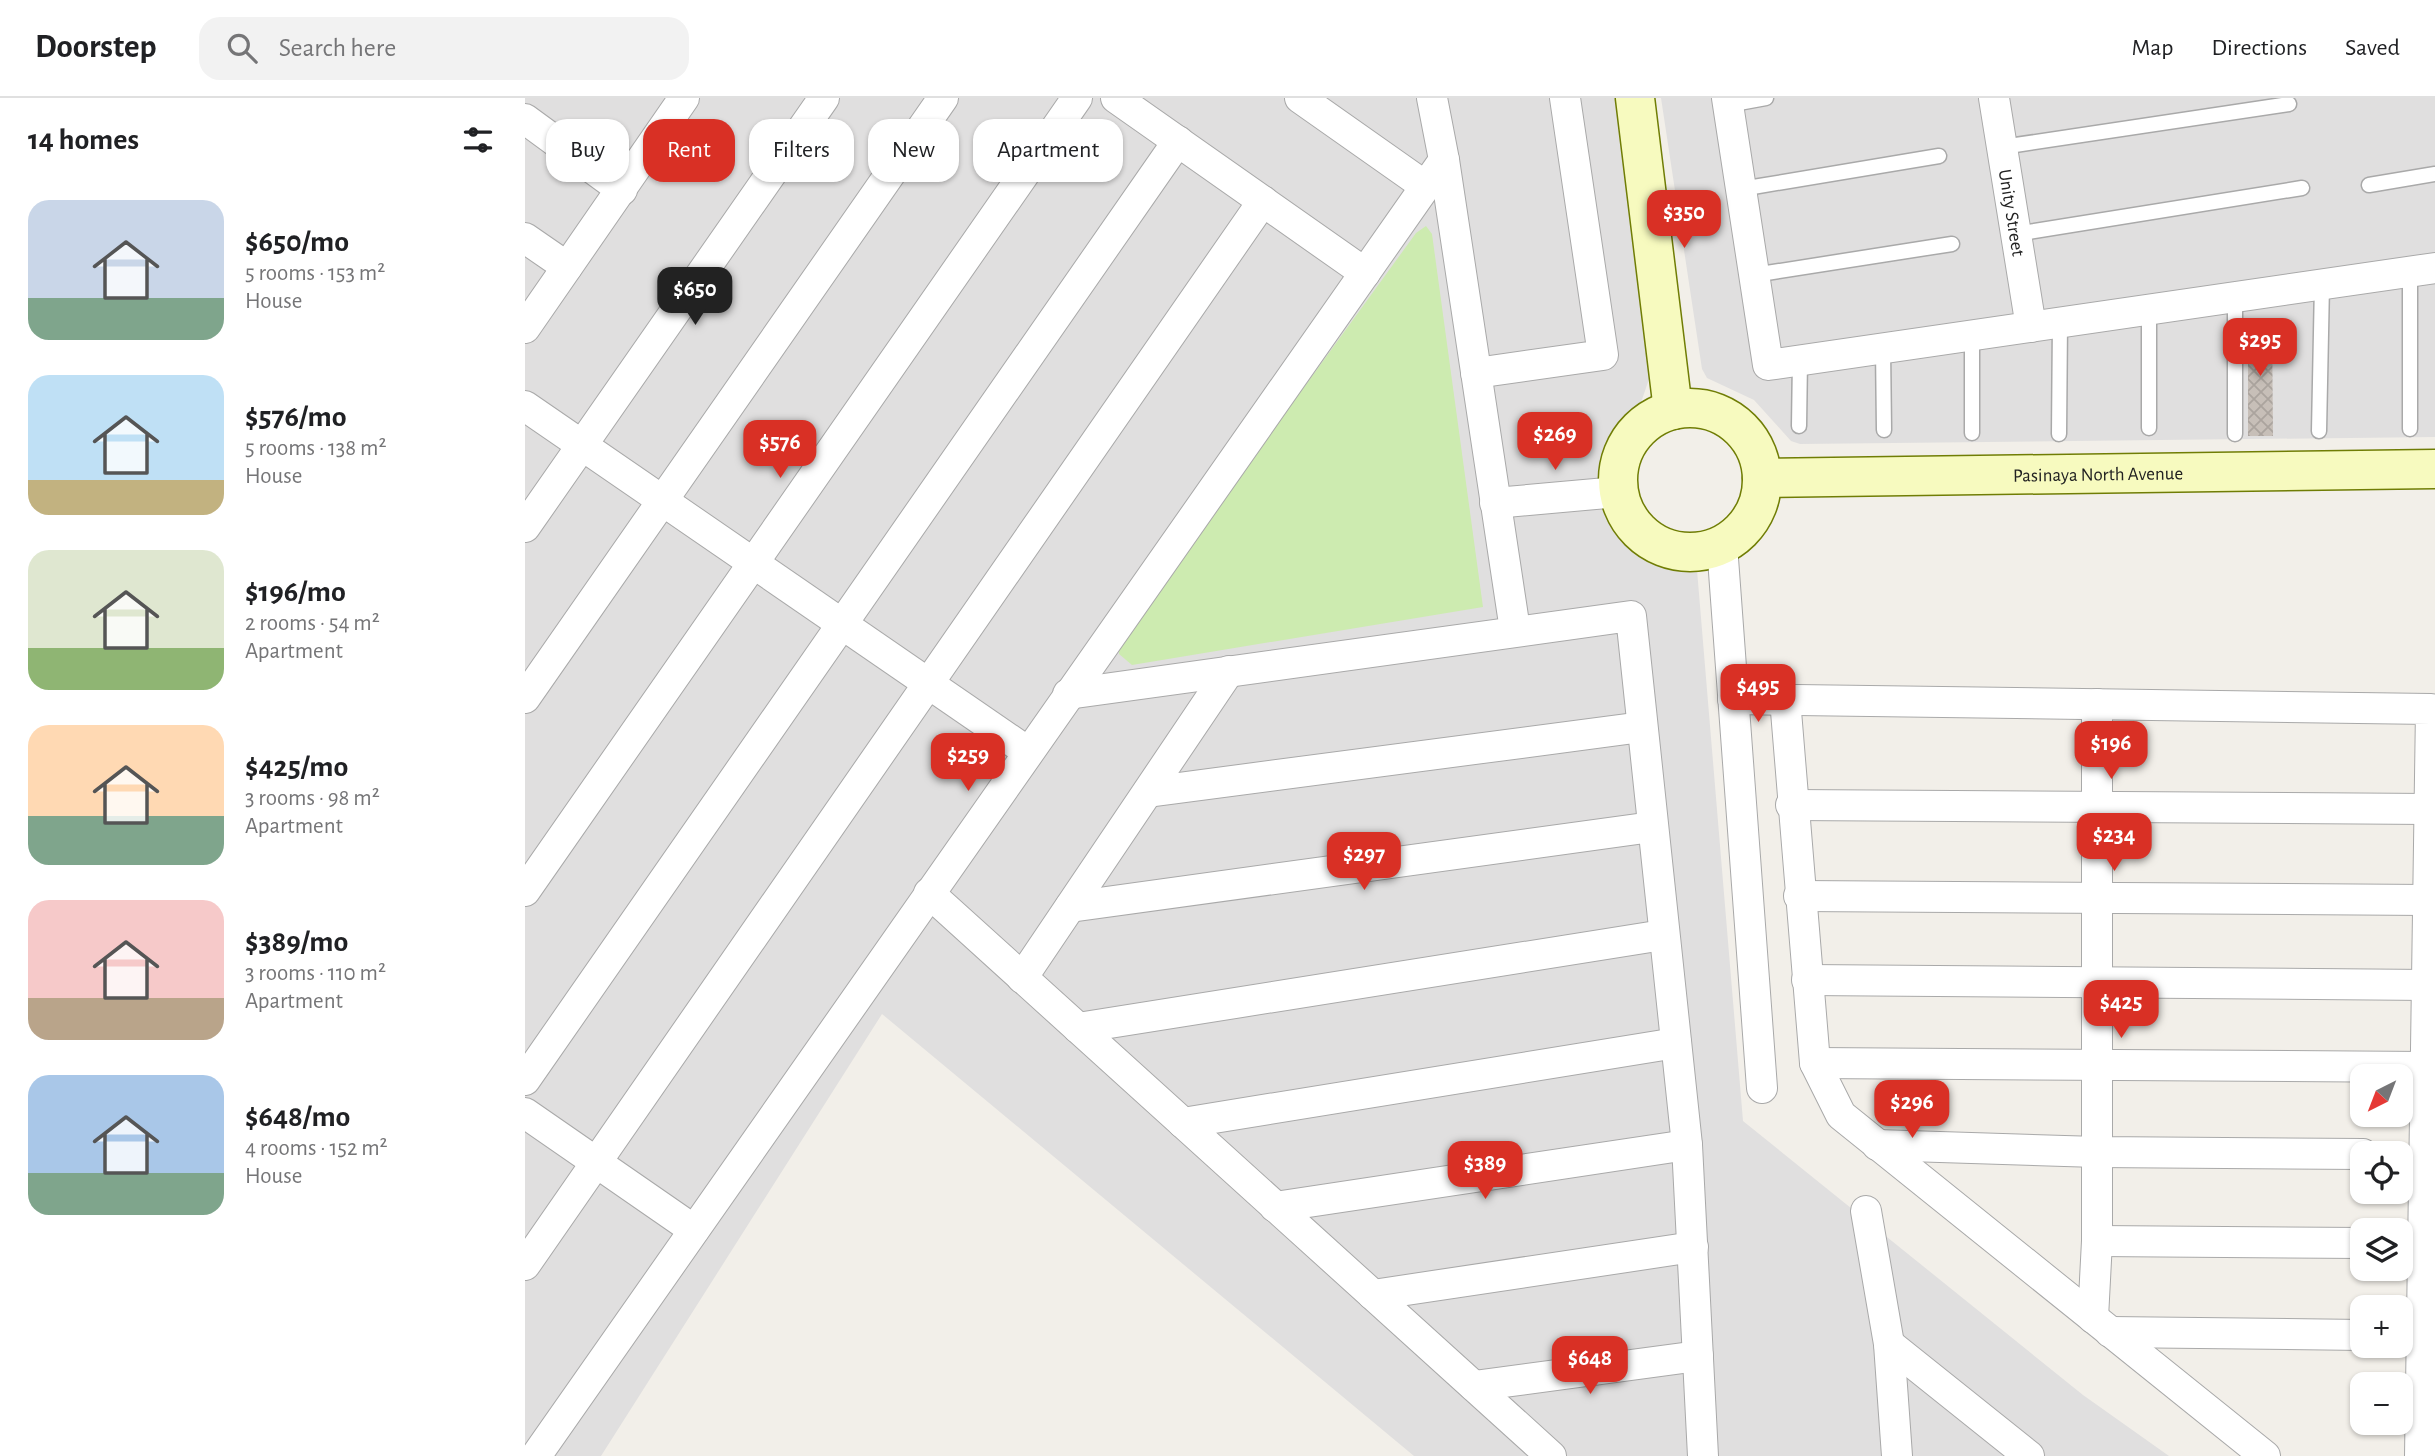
<!DOCTYPE html>
<meta charset="utf-8">
<style>
body{margin:0;font-family:"Alegreya Sans",sans-serif;background:#f2f2f2;color:#202124;height:100vh;display:flex;flex-direction:column;font-size:26px;white-space:nowrap}
*{box-sizing:border-box;margin:0}
p{font-size:23px;color:#757577}
.icon{flex:none;width:38px;height:38px;fill:none;stroke:currentColor;stroke-width:2;stroke-linecap:round;stroke-linejoin:round}
.map{position:relative;flex:1;overflow:hidden}
.drawer{display:flex;flex-direction:column;background:#fff;width:525px}
.drawer>*{flex:none}
.guide{position:absolute;left:21px;top:21px;width:665px;height:63px;display:flex;gap:14px}
.needle{width:46px;rotate:222deg}
.controls{position:absolute;left:1825px;top:966px;display:grid;gap:14px}
.controls a{display:grid;place-items:center;width:63px;height:63px;border-radius:14px;background:#fff;box-shadow:0 2px 5px #0004;font-size:35px}
.price{position:absolute;translate:-50% -60px;padding:0 16px;border-radius:14px;background:#d93025;color:#fff;font-size:23px;line-height:46px;filter:drop-shadow(0 2px 4px #0008)}
.price::after{content:'';position:absolute;left:50%;top:42px;width:21px;height:16px;margin-left:-10px;background:inherit;clip-path:polygon(0 0,100% 0,50% 100%)}
.price.current{background:#222;color:#fff}
ul{padding:0;list-style:none}
li{display:flex;align-items:center;gap:21px;height:175px;padding:0 28px}
li span{display:grid;place-items:center;flex:none;width:196px;height:140px;border-radius:21px;color:#555}
li>.icon{margin-inline-start:auto}
span .icon{width:84px;height:84px;fill:#fffc;stroke-width:1}
li b{font-size:30px}
h2{display:flex;justify-content:space-between;align-items:center;height:84px;padding:0 28px;font-size:30px}
.pill{padding:0 24px;border-radius:21px;background:#fff;box-shadow:0 2px 5px #0004;font-size:24px;line-height:63px}
.pill.current{background:#d93025;color:#fff}
header{display:flex;align-items:center;gap:42px;box-sizing:border-box;height:98px;padding:0 35px;background:#fff;border-bottom:2px solid #e0e0e0}
header strong{font-size:33px}
nav{display:flex;gap:38px;margin-inline-start:auto;font-size:24px}
.search{width:490px;height:63px;background:#f2f2f2;display:flex;align-items:center;gap:18px;box-sizing:border-box;padding:0 24px;border-radius:21px;color:#757577;font-size:26px}
main{display:flex;flex:1;min-height:0}
.map>svg:first-child{display:block}
</style>
<header>
<strong>Doorstep</strong>
<div class="search"><svg class="icon" aria-label="search" viewBox="0 0 24 24"><circle cx="10" cy="10" r="6"/><path d="M15 15l6 6"/></svg>Search here</div>
<nav><a>Map</a><a>Directions</a><a>Saved</a></nav>
</header>
<main>
<section class="drawer">
<h2>14 homes<svg class="icon" aria-label="filters" viewBox="0 0 24 24"><path d="M4 7h16M4 17h16"/><circle cx="9" cy="7" r="2"/><circle cx="15" cy="17" r="2"/></svg></h2>
<ul>
<li><span style="background:linear-gradient(#c9d6e8 70%,#7fa58c 0)"><svg class="icon" aria-label="home" viewBox="0 0 24 24"><path d="M3 11l9-7 9 7M6 9v11h12V9"/></svg></span><div><b>$650/mo</b><p>5 rooms · 153 m²</p><p>House</p></div></li>
<li><span style="background:linear-gradient(#bfe0f5 75%,#c2b280 0)"><svg class="icon" aria-label="home" viewBox="0 0 24 24"><path d="M3 11l9-7 9 7M6 9v11h12V9"/></svg></span><div><b>$576/mo</b><p>5 rooms · 138 m²</p><p>House</p></div></li>
<li><span style="background:linear-gradient(#dfe7d0 70%,#8fb573 0)"><svg class="icon" aria-label="home" viewBox="0 0 24 24"><path d="M3 11l9-7 9 7M6 9v11h12V9"/></svg></span><div><b>$196/mo</b><p>2 rooms · 54 m²</p><p>Apartment</p></div></li>
<li><span style="background:linear-gradient(#ffd9b3 65%,#7fa58c 0)"><svg class="icon" aria-label="home" viewBox="0 0 24 24"><path d="M3 11l9-7 9 7M6 9v11h12V9"/></svg></span><div><b>$425/mo</b><p>3 rooms · 98 m²</p><p>Apartment</p></div></li>
<li><span style="background:linear-gradient(#f6c9c9 70%,#b9a48a 0)"><svg class="icon" aria-label="home" viewBox="0 0 24 24"><path d="M3 11l9-7 9 7M6 9v11h12V9"/></svg></span><div><b>$389/mo</b><p>3 rooms · 110 m²</p><p>Apartment</p></div></li>
<li><span style="background:linear-gradient(#a9c7e8 70%,#7fa58c 0)"><svg class="icon" aria-label="home" viewBox="0 0 24 24"><path d="M3 11l9-7 9 7M6 9v11h12V9"/></svg></span><div><b>$648/mo</b><p>4 rooms · 152 m²</p><p>House</p></div></li>
</ul>
</section>
<div class="map">
<svg width="1910" height="1358" viewBox="0 0 1910 1358">
<defs>
<pattern id="building-cross-hatch" width="8" height="8" patternUnits="userSpaceOnUse" patternTransform="scale(1.75)"><rect width="8" height="8" fill="#c7bfb8"/><path d="M0 0l8 8M0 8l8-8" fill="none" stroke="#aba49e"/></pattern>
</defs>
<rect width="100%" height="100%" fill="#f2efe9"/>
<path fill="#e0dfdf" d="M0,0H1096L1132,258L1112,316L1080,376L1089,432L1142,462L1172,472L1218,1023L1558,1297L1644,1358H889L357,916L76,1358H0Z
M1136,0H1910V339L1275,346L1266,343L1229,302L1182,280L1177,271Z"/>
<path fill="#cdebb0" d="M901,128L907,136L958,509L607,567L594,556V544L891,135Z"/>
<path fill="url(#building-cross-hatch)" d="M1723,221H1747L1748,338H1723Z"/>
<g fill="none" stroke-linecap="round" stroke-linejoin="round">
<g stroke="#a9a9a9" stroke-width="17">
<path id="lane" d="M1203,7L1241,0
M1477,49L1764,6
M1844,87L1910,76
M1216,91L1414,58
M1491,136L1777,90
M1885,174V331
M1229,177L1427,146
M1447,237V335
M1358,251L1359,332
M1274,328L1275,262
M1624,330V212
M1794,333L1797,186
M1534,336L1535,224
M1710,336V199"/>
</g>
<g stroke="#a9a9a9" stroke-width="32">
<g id="street">
<path d="M591,0L840,175"/>
<path d="M775,0L900,88"/>
<path d="M907,0L919,62L990,532"/>
<path d="M1202,0L1243,267L1910,170"/>
<path id="s1" d="M1469,0L1506,229"/>
<path d="M0,21L97,92"/>
<path d="M0,140L42,169"/>
<path d="M0,230L159,0"/>
<path d="M951,275L1078,257L1040,0"/>
<path d="M0,308L503,654"/>
<path d="M970,405L1093,394"/>
<path d="M0,429L299,0"/>
<path d="M1197,447L1237,990"/>
<path d="M543,596L1106,518L1162,1047L1178,1358"/>
<path d="M0,600L418,0"/>
<path d="M1208,601L1906,611L1895,1358"/>
<path d="M1260,601L1290,965L1316,1017L1740,1358"/>
<path d="M623,694L1117,629"/>
<path d="M1266,707L1905,711"/>
<path d="M0,793L552,0"/>
<path d="M404,795L1026,1358"/>
<path d="M1274,798L1903,802"/>
<path d="M545,809L1127,729"/>
<path d="M497,880L704,573"/>
<path d="M1282,882L1903,887"/>
<path d="M553,930L1138,837"/>
<path d="M1290,965L1901,969"/>
<path d="M0,982L653,43"/>
<path d="M0,1015L169,1132"/>
<path d="M658,1025L1151,945"/>
<path d="M1352,1047L1572,1054L1838,1056"/>
<path d="M750,1109L1162,1047"/>
<path d="M1341,1113L1364,1246L1372,1358"/>
<path d="M1572,1143L1838,1145"/>
<path d="M0,1167L738,103"/>
<path d="M848,1197L1168,1149"/>
<path d="M1568,1220L1572,1143V606"/>
<path d="M1585,1234L1838,1237"/>
<path d="M1364,1246L1504,1358"/>
<path d="M949,1288L1173,1258"/>
<path d="M11,1358L919,62"/>
</g>
</g>
<g stroke="#707d05" stroke-width="41">
<g id="secondary">
<path d="M1110,0L1148,312"/>
<circle cx="1165" cy="382" r="72"/>
<path id="s2" d="M1237,380L1910,371"/>
</g>
</g>
<use href="#lane" stroke="#fff" stroke-width="14"/>
<use href="#street" stroke="#fff" stroke-width="30"/>
<use href="#secondary" stroke="#f7fabf" stroke-width="38"/>
</g>
<g text-anchor="middle" stroke-width="6" stroke-linejoin="round" paint-order="stroke">
<g font-size="19" fill="#222" stroke="#fff">
<text dy="7" stroke="none"><textPath href="#s1" startOffset="116">Unity Street</textPath></text>
<text dy="7" stroke="none"><textPath href="#s2" startOffset="336">Pasinaya North Avenue</textPath></text>
</g>
</g>
</svg>
<div class="controls">
<a><svg class="needle" viewBox="-14 -14 28 28"><path d="M0-13l5 13h-10z" fill="#e53935"/><path d="M0 13l5-13h-10z" fill="#757577"/></svg></a>
<a><svg class="icon" aria-label="locate" viewBox="0 0 24 24"><circle cx="12" cy="12" r="6"/><path d="M12 2v4M12 18v4M2 12h4M18 12h4"/></svg></a>
<a><svg class="icon" aria-label="layers" viewBox="0 0 24 24"><path d="M12 4l9 5-9 5-9-5zM3 14l9 5 9-5"/></svg></a>
<a>+</a>
<a>−</a>
</div>
<b class="price" style="left:1159px;top:152px">$350</b>
<b class="price current" style="left:170px;top:229px">$650</b>
<b class="price" style="left:1735px;top:280px">$295</b>
<b class="price" style="left:1030px;top:374px">$269</b>
<b class="price" style="left:255px;top:382px">$576</b>
<b class="price" style="left:1233px;top:626px">$495</b>
<b class="price" style="left:1586px;top:683px">$196</b>
<b class="price" style="left:443px;top:695px">$259</b>
<b class="price" style="left:1589px;top:775px">$234</b>
<b class="price" style="left:839px;top:794px">$297</b>
<b class="price" style="left:1596px;top:942px">$425</b>
<b class="price" style="left:1387px;top:1042px">$296</b>
<b class="price" style="left:960px;top:1103px">$389</b>
<b class="price" style="left:1065px;top:1298px">$648</b>
<div class="guide">
<a class="pill">Buy</a>
<a class="pill current">Rent</a>
<a class="pill">Filters</a>
<a class="pill">New</a>
<a class="pill">Apartment</a>
</div>
</div>
</main>
